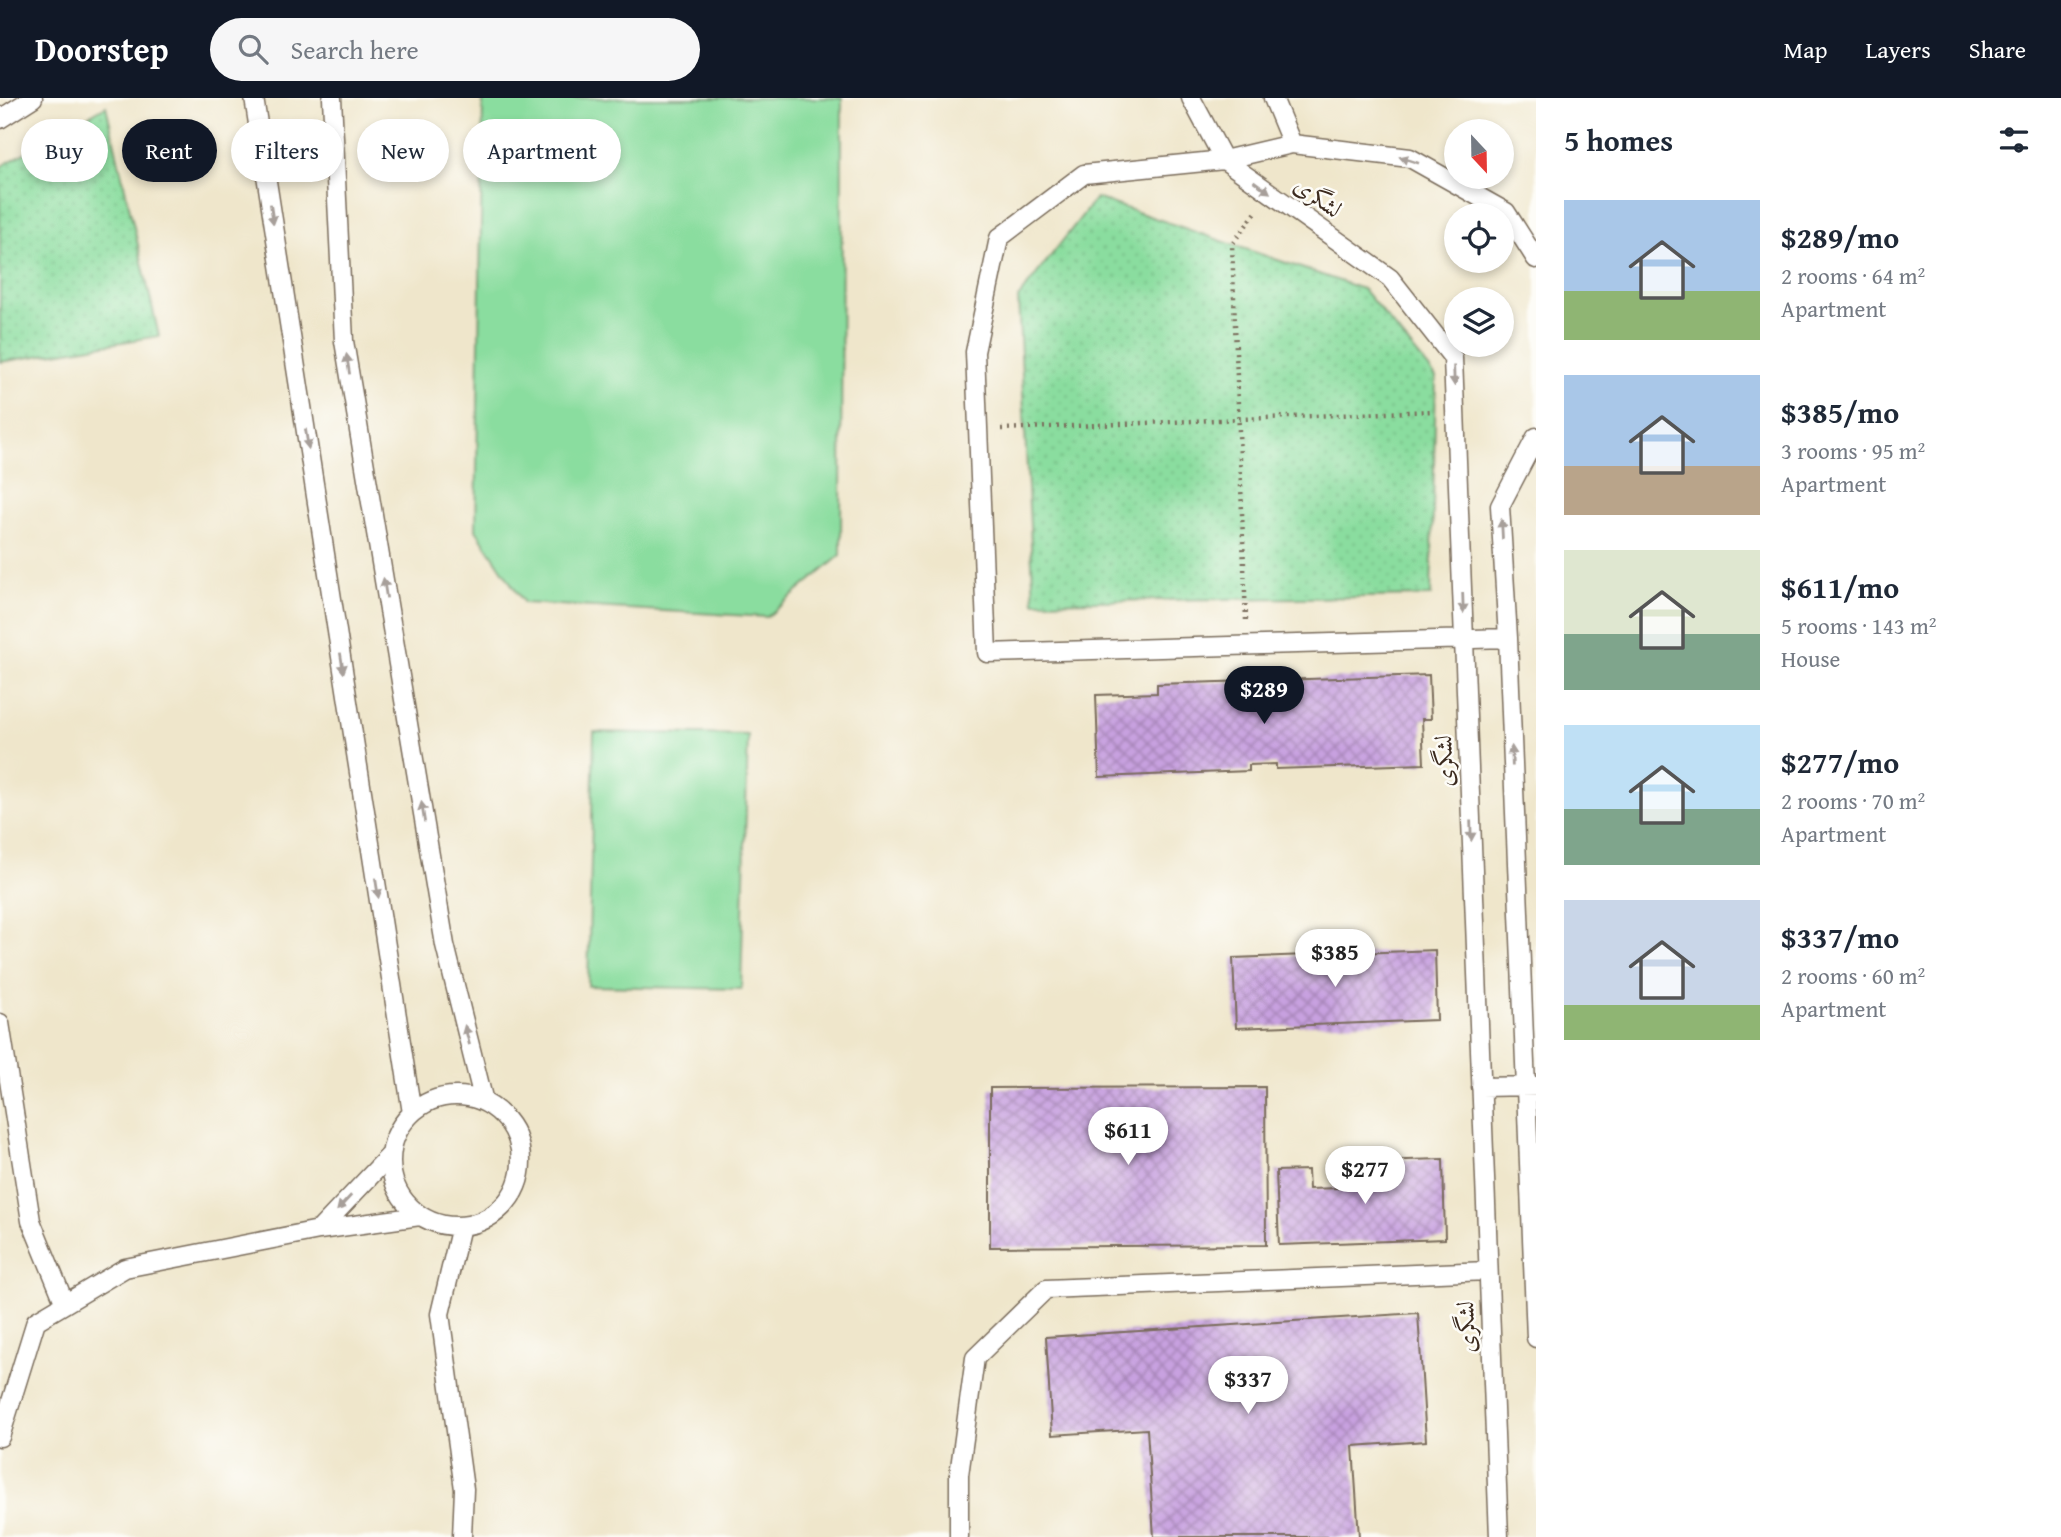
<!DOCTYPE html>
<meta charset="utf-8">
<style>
body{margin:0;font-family:"Gentium Book Plus",Amiri,serif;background:#f6f6f7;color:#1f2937;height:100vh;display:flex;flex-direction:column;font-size:26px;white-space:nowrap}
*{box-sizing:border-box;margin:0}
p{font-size:23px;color:#747a83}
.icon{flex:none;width:38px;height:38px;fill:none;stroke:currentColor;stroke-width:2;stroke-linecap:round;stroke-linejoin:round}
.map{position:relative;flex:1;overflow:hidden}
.panel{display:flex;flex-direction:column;background:#fff;width:525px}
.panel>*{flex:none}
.hud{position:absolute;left:21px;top:21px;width:665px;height:63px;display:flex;gap:14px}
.needle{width:46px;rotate:158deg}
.fabs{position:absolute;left:1444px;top:21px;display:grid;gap:14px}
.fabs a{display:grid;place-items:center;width:70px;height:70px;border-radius:50%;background:#fff;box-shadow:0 4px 10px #0003;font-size:35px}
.price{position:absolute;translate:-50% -60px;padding:0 16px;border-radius:24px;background:#fff;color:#222;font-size:23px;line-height:46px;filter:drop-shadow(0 2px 4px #0008)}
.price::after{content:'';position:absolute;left:50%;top:42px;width:21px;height:16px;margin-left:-10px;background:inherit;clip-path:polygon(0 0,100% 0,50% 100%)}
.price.current{background:#111827;color:#fff}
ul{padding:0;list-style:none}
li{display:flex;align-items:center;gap:21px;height:175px;padding:0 28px}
li span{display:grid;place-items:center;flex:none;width:196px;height:140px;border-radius:0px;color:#555}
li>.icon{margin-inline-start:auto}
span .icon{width:84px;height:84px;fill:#fffc;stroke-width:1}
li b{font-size:30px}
h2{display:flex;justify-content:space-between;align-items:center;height:84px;padding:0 28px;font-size:30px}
.tag{padding:0 24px;border-radius:32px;background:#fff;box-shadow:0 4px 10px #0003;font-size:24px;line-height:63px}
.tag.current{background:#111827;color:#fff}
header{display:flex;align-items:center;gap:42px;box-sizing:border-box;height:98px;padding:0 35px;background:#111827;color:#fff}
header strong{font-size:33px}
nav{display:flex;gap:38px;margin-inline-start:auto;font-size:24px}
.search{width:490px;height:63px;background:#f6f6f7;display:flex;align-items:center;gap:18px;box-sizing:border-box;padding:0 24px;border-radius:38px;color:#747a83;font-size:26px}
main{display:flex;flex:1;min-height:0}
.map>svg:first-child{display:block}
</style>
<header>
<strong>Doorstep</strong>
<div class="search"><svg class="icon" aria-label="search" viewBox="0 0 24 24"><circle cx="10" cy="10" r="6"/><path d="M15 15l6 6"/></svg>Search here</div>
<nav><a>Map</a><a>Layers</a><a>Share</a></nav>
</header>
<main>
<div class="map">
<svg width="1536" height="1439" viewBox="0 0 1536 1439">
<defs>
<pattern id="park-dots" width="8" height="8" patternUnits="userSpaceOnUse" patternTransform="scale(1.75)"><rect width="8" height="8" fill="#8add9f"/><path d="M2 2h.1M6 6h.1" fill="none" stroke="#78be88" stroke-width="1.8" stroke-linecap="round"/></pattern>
<pattern id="building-cross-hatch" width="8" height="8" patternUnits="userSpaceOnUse" patternTransform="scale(1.75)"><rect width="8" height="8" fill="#c8a1e0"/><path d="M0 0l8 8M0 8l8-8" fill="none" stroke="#a483b5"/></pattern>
</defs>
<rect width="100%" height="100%" fill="#fdfcf7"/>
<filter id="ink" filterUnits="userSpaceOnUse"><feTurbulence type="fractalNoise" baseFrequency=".0143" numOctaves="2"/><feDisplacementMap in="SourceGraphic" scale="14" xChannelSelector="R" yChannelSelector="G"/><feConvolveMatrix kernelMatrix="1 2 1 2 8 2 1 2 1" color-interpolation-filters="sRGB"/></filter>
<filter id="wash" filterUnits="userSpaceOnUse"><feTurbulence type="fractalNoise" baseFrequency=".00686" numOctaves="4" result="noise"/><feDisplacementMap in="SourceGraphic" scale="28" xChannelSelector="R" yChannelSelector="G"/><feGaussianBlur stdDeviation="1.57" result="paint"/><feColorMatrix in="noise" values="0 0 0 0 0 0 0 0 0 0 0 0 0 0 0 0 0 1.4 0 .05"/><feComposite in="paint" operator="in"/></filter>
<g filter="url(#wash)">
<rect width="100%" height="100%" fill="#efe6cb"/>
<path fill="#8add9f" stroke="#62845e" stroke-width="2" d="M483,0H842L841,457L767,519L524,505L476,432Z
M594,634L748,637L741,891L588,888Z"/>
<path fill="url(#park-dots)" stroke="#62845e" stroke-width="2" d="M106,8L159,238L0,264V69Z
M1096,100L1363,191L1436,279L1431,498L1034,504L1018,200Z"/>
<g id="blocks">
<path fill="url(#building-cross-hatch)" d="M1429,577L1431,621H1422L1424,666L1276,671V666L1249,667V673L1099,679L1096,597L1157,595V586Z
M1435,852L1437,922L1236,930L1233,860Z
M1265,989L1266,1147L990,1149V990Z
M1443,1061L1445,1141L1279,1147L1276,1073L1308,1072L1309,1091L1371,1089L1370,1063Z
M1418,1215L1426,1343L1353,1348L1359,1439H1154L1147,1331L1052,1337L1046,1239Z"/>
</g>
</g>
<g filter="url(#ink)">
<use href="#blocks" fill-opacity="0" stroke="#7a6c5b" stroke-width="2"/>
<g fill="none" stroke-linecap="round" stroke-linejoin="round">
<g stroke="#7a6c5b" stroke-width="21">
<path id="lane" d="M254,0L412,1015
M332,0L344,243L445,847L484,1004
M1191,0L1224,62L1390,180L1453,260L1499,1439
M1273,0L1292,46L1410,60L1506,114L1536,161
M0,21L33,0
M1292,46L1224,62L1084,76L999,140L975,254L987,555L1508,540
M1536,339L1500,408L1508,540L1536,1240
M0,925L31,1123L65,1206
M1481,989L1536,988
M391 1063a65 65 0 1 1 130 0a65 65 0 1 1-130 0Z
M391,1056L319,1132L420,1118
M461,1128L440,1216L464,1391L462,1439
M0,1339L36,1223L125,1170L319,1132
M959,1439V1377L975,1260L1046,1191L1488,1173"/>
</g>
<path stroke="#7a6c5b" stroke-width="4.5" stroke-dasharray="2 5" stroke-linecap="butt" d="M1001,331L1433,313
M1246,522L1232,146L1257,113"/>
<use href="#lane" stroke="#fff" stroke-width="18"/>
</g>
<defs><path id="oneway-solid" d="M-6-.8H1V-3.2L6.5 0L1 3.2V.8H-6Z" transform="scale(1.75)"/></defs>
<g fill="#a79f9a">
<use href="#oneway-solid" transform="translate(1409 62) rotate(-162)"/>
<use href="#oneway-solid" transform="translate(1262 89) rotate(36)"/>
<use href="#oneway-solid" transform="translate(272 116) rotate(81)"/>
<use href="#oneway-solid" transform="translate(348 266) rotate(-99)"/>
<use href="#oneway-solid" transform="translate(1454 278) rotate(88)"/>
<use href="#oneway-solid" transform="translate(307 341) rotate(81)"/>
<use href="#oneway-solid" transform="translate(1502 431) rotate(-93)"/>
<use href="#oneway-solid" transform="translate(385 490) rotate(-99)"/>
<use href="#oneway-solid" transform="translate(1463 505) rotate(88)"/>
<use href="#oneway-solid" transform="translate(342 565) rotate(81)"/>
<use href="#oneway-solid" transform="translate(1512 658) rotate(-92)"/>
<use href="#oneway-solid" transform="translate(423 714) rotate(-99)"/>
<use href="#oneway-solid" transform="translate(1471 733) rotate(88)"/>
<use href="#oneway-solid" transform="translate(377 790) rotate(81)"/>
<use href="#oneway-solid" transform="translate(467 937) rotate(-104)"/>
<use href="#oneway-solid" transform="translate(344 1105) rotate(133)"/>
</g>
</g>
<g text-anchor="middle" stroke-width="5" stroke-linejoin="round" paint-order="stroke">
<g font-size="24" fill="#3b2a1e" stroke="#fdfcf7">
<text transform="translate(1318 99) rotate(36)" y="8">لشگری</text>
<text transform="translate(1444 663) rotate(-92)" y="8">لشگری</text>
<text transform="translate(1466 1229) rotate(-92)" y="8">لشگری</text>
</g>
</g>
</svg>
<div class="fabs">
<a><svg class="needle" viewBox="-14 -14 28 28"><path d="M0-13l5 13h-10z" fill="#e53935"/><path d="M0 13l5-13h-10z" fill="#747a83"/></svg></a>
<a><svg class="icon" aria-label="locate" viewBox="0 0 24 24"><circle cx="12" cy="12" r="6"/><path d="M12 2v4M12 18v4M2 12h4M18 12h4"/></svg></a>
<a><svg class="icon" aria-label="layers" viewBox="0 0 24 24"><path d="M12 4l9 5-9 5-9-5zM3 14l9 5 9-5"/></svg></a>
</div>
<b class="price current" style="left:1264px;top:628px">$289</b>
<b class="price" style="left:1335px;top:891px">$385</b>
<b class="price" style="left:1128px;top:1069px">$611</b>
<b class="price" style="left:1365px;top:1108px">$277</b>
<b class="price" style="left:1248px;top:1318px">$337</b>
<div class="hud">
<a class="tag">Buy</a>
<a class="tag current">Rent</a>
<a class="tag">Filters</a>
<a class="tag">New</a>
<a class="tag">Apartment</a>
</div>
</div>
<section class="panel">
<h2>5 homes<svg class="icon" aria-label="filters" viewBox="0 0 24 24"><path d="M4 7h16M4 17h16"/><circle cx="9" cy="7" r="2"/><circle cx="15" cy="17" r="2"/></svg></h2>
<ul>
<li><span style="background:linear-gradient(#a9c7e8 65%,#8fb573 0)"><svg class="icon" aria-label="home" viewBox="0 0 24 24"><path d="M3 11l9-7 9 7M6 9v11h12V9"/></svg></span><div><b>$289/mo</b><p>2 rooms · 64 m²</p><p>Apartment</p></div></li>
<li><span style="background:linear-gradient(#a9c7e8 65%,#b9a48a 0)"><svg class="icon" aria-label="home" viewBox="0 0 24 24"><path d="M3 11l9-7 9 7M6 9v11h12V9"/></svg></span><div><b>$385/mo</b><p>3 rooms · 95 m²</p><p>Apartment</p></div></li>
<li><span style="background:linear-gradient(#dfe7d0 60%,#7fa58c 0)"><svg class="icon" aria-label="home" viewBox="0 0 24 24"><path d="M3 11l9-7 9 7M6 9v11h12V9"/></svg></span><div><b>$611/mo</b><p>5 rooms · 143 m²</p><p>House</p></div></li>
<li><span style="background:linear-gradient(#bfe0f5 60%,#7fa58c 0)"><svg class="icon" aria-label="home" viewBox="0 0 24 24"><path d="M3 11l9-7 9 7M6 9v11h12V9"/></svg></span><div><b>$277/mo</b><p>2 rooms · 70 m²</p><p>Apartment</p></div></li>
<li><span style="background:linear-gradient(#c9d6e8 75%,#8fb573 0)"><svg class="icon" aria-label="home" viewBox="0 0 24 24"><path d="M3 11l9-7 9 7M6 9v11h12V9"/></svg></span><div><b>$337/mo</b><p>2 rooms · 60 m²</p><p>Apartment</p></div></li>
</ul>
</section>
</main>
